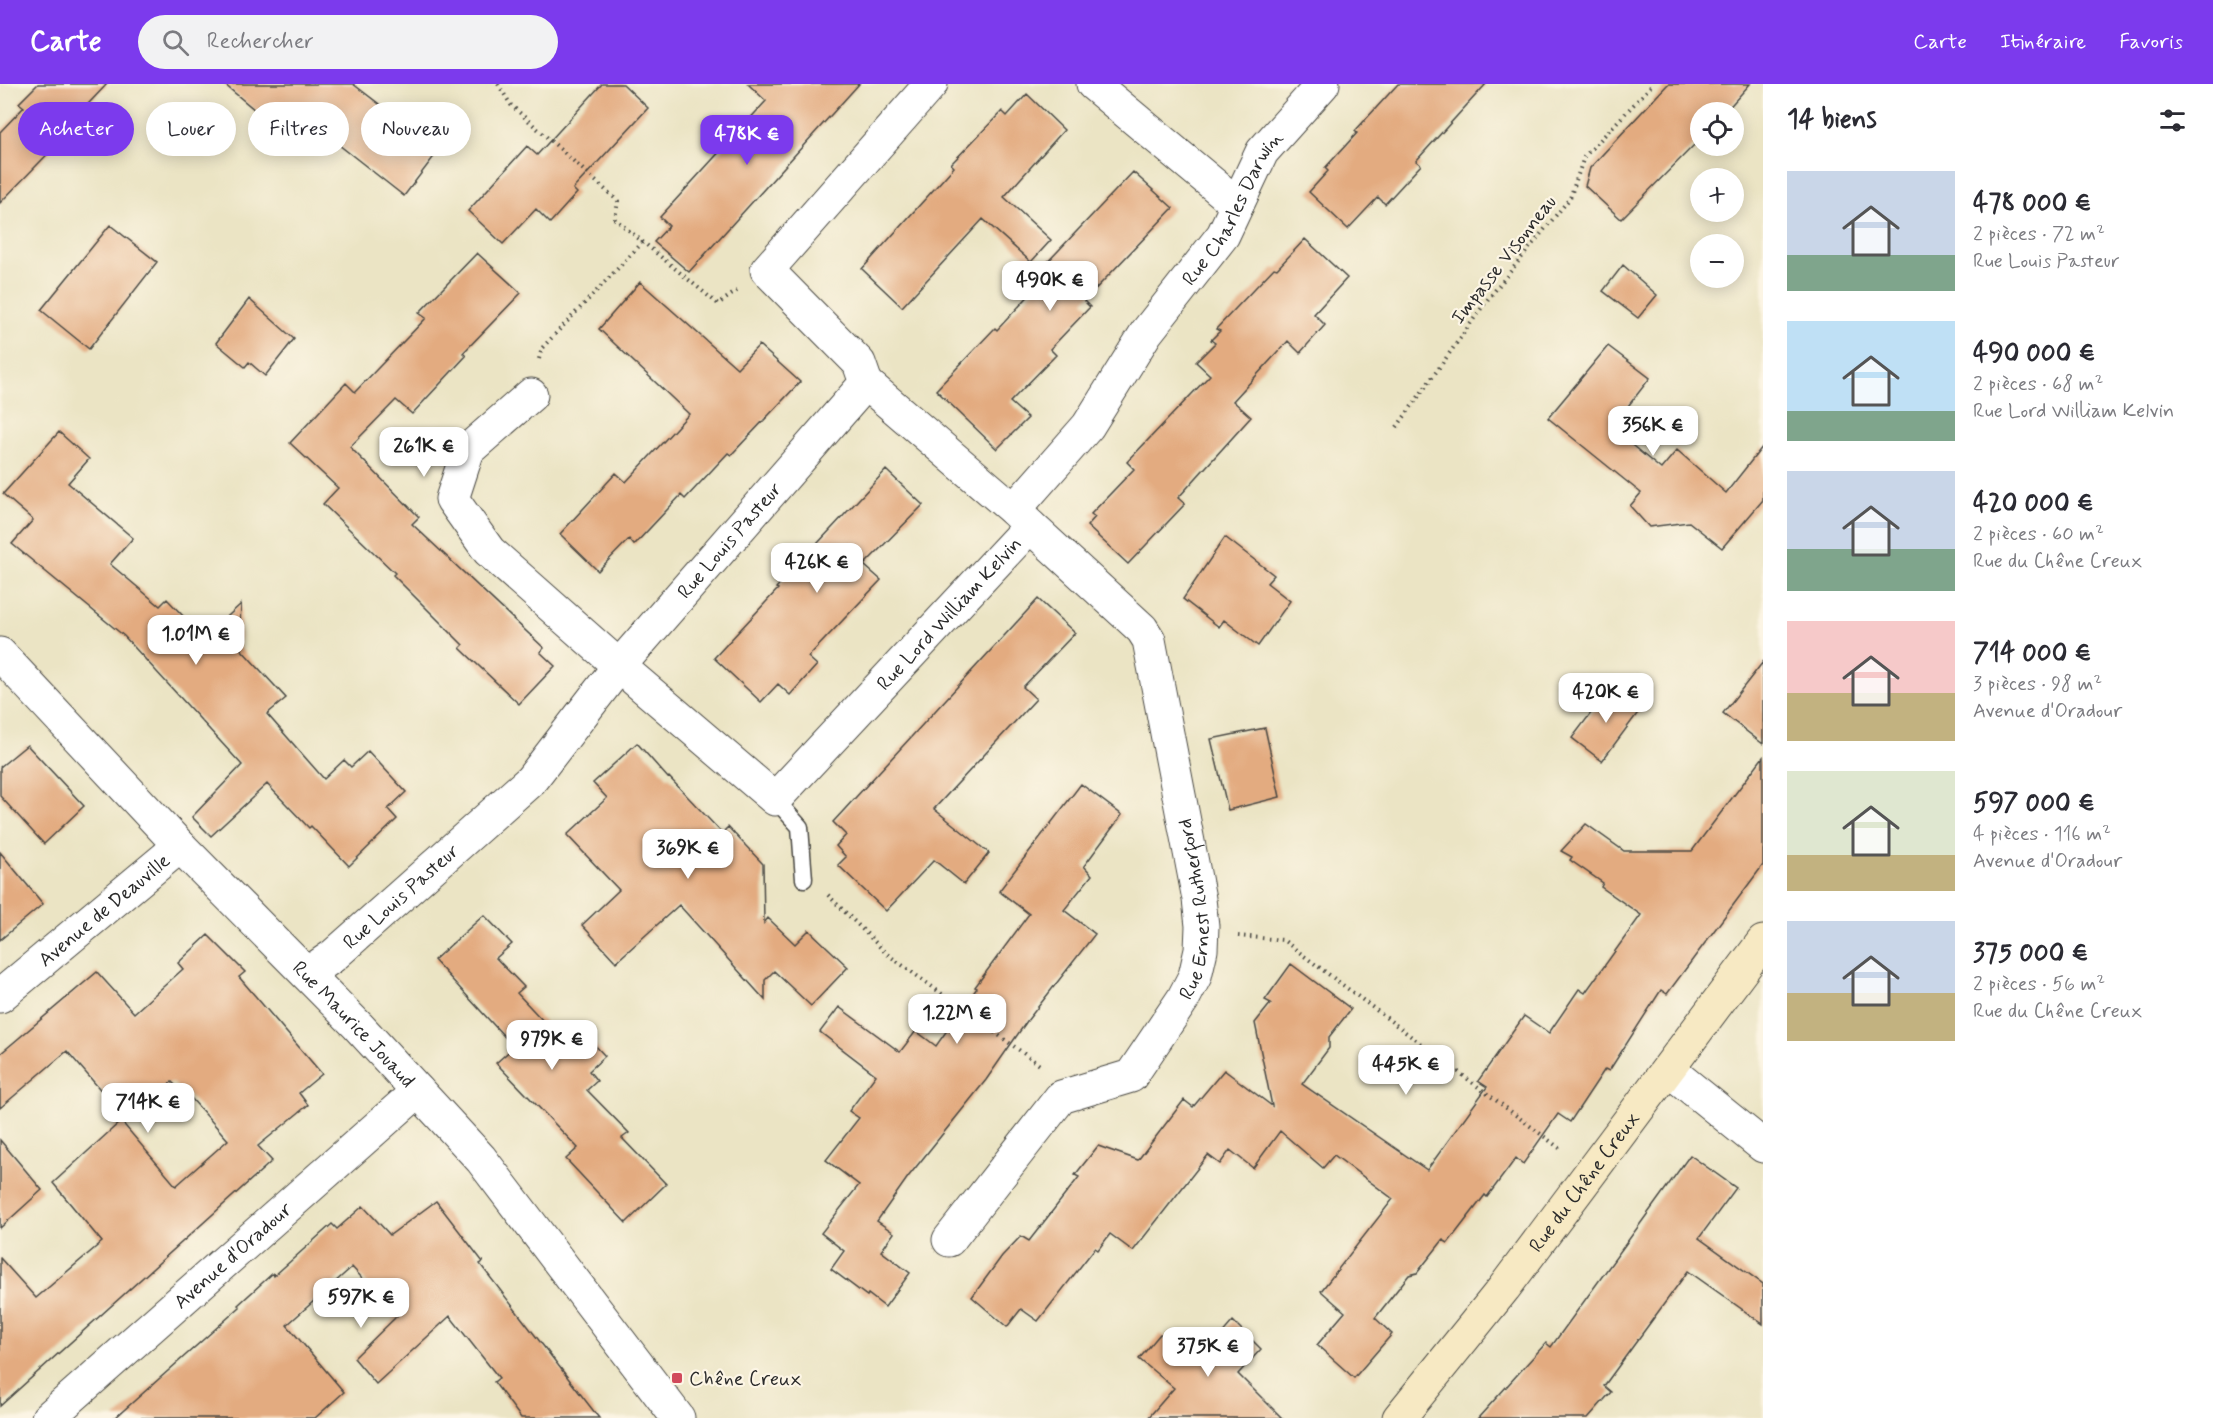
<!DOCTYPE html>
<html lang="fr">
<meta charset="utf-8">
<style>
body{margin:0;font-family:Mynerve,sans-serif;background:#f2f2f3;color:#2b2b33;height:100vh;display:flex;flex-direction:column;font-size:22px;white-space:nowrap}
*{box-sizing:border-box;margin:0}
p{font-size:20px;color:#7c7c81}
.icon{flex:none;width:33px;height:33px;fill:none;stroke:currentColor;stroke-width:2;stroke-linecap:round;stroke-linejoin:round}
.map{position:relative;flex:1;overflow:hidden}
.side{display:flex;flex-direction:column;background:#fff;width:450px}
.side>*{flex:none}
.banner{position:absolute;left:18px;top:18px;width:570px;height:54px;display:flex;gap:12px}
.fabs{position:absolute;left:1690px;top:18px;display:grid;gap:12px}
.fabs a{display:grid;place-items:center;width:54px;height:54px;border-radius:50%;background:#fff;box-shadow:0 3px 15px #0003;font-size:30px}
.price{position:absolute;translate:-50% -51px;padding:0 14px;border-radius:12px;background:#fff;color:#222;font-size:20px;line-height:39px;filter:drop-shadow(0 2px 3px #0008)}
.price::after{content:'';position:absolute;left:50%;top:36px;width:18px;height:14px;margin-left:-9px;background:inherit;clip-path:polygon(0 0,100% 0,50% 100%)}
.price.on{background:#7c3aed;color:#fff}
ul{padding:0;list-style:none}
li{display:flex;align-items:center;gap:18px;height:150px;padding:0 24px}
li span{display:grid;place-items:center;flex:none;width:168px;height:120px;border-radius:0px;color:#555}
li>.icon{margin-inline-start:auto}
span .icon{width:72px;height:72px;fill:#fffc;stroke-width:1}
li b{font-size:26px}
h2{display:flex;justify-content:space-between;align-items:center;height:72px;padding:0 24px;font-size:26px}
.pill{padding:0 21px;border-radius:27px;background:#fff;box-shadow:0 3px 15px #0003;font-size:21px;line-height:54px}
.pill.on{background:#7c3aed;color:#fff}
header{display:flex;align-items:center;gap:36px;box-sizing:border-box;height:84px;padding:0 30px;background:#7c3aed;color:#fff}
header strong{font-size:28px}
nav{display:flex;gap:33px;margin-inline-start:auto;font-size:21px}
.search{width:420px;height:54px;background:#f2f2f3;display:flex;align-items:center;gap:15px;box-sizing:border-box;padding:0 21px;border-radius:33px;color:#7c7c81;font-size:22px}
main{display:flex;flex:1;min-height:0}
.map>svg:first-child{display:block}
</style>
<header>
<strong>Carte</strong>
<div class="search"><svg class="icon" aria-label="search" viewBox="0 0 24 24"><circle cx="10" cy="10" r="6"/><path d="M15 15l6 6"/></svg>Rechercher</div>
<nav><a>Carte</a><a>Itinéraire</a><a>Favoris</a></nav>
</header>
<main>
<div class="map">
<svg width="1763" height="1334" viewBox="0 0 1763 1334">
<rect width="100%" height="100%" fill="#fcf5e5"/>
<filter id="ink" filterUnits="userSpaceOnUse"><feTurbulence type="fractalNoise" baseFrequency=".0167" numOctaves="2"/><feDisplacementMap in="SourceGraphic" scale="12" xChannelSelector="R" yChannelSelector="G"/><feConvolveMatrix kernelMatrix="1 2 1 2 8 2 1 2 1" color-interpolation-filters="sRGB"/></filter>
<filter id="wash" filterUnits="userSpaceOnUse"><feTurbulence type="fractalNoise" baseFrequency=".008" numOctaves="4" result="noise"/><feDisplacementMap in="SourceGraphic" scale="24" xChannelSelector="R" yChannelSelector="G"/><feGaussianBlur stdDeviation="1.35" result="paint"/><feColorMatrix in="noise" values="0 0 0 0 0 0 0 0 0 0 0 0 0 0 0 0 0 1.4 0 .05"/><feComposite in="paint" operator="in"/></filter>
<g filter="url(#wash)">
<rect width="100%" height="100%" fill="#ebe4c4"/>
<g id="blocks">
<path fill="#e3ab80" d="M38,0H107L72,37L76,41L0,119V48L24,23L19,19Z
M224,0H353L439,66L404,112L297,28L281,48Z
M602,0H623L648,24L573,105L577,109L550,139L536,125L503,160L468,127L527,62L537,71Z
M748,0H859L689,188L654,158L669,142L660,133L766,17Z
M1398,0H1486L1416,77L1421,81L1385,120L1378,113L1348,145L1309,108L1328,87L1325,84L1357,49L1355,47Z
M1668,0H1750L1725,28H1701V54L1621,135L1585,102L1590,84Z
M1027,10L1064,46L1004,113L1051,156L1031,178L983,135L902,223L862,185L954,83L951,80L1002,27L1007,32Z
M1133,88L1173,124L1084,217L1090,223L1050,265L1056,271L1010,318L1028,334L997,365L936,306L995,244L997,246L1047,192L1040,186Z
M110,141L157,178L89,265L41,226Z
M1305,155L1347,194L1314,230L1325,241L1300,269L1288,257L1233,317L1251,333L1178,414L1185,420L1128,480L1087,442L1095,433L1091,430L1134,385L1127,378L1210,291L1196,278L1215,259L1211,256L1220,247L1216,245L1274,184L1277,185Z
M477,169L521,209L463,269L466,272L412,330L396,316L350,363L419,433L412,440L544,564L540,568L555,582L519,620L460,564L463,561L393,491L395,489L323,420L338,404L290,359L346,299L355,308L426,234L419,229Z
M1623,181L1657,211L1638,234L1603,207Z
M640,198L737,284L759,261L800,298L731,371L728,369L685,415L681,411L634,461L629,455L598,487L560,450L616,389L626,398L689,330L599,245Z
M249,215L294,255L265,292L249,278L245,283L216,259Z
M1608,262L1650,294L1611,344L1661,385L1677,366L1726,409L1763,362V416L1722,464L1689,438L1649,443L1630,422L1641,409L1548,334Z
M59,348L89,375L68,399L133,454L110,480L160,522L167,515L204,554L241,520L239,563L286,614L267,630L324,695L344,676L351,683L368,667L406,708L388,725L397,735L349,782L311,742L309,744L267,700L211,752L192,733L242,681L124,552L12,460L33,436L3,410Z
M886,386L923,421L864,481L881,496L808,573L817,581L790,611L778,600L761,618L714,574L778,505L776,504Z
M1225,453L1274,491L1267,499L1290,517L1258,562L1224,536L1219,543L1183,515Z
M1038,515L1075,549L1023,603L1036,615L934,725L989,769L964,800L934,776L886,827L838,781L846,773L836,762L846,751L833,738Z
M1763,578V660L1723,629Z
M1610,604L1640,626L1602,677L1572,654Z
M1265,644L1280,713L1228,726L1211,655Z
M637,659L668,694L669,693L722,749L728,743L763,780L764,839L768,834L795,860L809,846L848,883L811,922L774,887L765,896V916L679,821L616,878L582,841L619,806L567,751L607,714L593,699Z
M27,661L84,722L44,760L0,712V683Z
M1763,673V781L1667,910L1661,906L1609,987L1605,985L1570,1038L1558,1030L1523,1080L1516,1074L1487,1113L1485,1111L1448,1159L1443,1156L1417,1189L1409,1191L1375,1234L1392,1250L1354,1294L1317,1261L1345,1228L1321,1207L1393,1115L1334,1071L1323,1084L1280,1047L1253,1084L1230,1066L1220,1080L1208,1071L1133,1167L1110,1150L1098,1166L1095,1164L1038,1237L1021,1225L1007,1243L972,1213L1002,1172L1021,1152L1029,1157L1079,1093L1075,1091L1098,1062L1138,1076L1184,1016L1193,1023L1224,986L1272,1022L1255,939L1271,919L1265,916L1291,880L1351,925L1329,953V964L1302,1000L1427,1086L1487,1003L1478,997L1524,932L1549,949L1579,905L1585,909L1641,831L1601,803L1603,799L1570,776L1572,773L1561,767L1586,740L1624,767H1692Z
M1081,700L1122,731L1084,782L1092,791L1064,826L1095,850L1027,937L986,996L908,1093L877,1137L894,1149L881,1167L910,1189L885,1223L868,1210L867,1212L831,1185L844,1167L821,1149L859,1101L826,1076L859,1034L849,1027L876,991L820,948L839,923L900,968L916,947L936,962L977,904L975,903L1029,830L999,807Z
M0,768L43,820L0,856Z
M484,831L512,860L496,874L524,903L517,909L560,955L576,941L605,972L589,987L597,997L587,1006L629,1049L622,1054L666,1100L626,1139L566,1075L578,1064L496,979L514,963L434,876Z
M208,851L245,888L239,893L322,990L299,1009L308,1021L258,1062L272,1077L0,1322V1174L36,1214L102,1158L53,1099L121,1037L176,1102L228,1056L184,1006L182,1008L172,998L124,1033L67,967L0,1024V970L97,888L134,929L183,885L178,879Z
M0,1056L42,1106L0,1144Z
M1690,1071L1736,1104L1699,1154L1763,1200V1240L1688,1187L1604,1302L1611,1308L1588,1334H1478L1546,1259L1551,1263Z
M436,1117L483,1178L480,1180L599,1334H521L494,1298L499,1294L450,1232L376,1300L354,1274L397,1232L352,1183L287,1241L344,1308L315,1334H115L240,1223L238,1221L273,1189L274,1192L332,1140L337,1145L363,1122L390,1151Z
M1233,1237L1261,1265L1238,1290L1282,1334H1148L1174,1304L1139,1275L1160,1250L1184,1269L1220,1252Z"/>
</g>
</g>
<g filter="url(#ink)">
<use href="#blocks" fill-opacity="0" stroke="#484742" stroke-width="1.5"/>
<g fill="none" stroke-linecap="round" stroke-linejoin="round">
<g stroke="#484742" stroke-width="19">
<path id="lane" d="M775,715L800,743L804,795"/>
</g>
<g stroke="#484742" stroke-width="35">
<g id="street">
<path d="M1093,0L1237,120"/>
<path d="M866,299L1014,426"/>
<path id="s1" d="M531,311L468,366L452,415L489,467L619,582L775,715L1030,442L1014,426L1088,342L1146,249L1223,151L1262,68L1323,0"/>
<path id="s2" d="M0,570L180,762L358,942L481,1075L678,1334"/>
<path id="s3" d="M307,890L333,872L531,696L619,582L866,299L859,279L767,186L931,0"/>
<path id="s4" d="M0,912L180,762"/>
<path d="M1669,986L1763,1062"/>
<path id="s5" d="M949,1156L1061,1013L1131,992L1183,915L1195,892L1201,866L1202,842L1199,815L1149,556L1142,545L1030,442"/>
<path id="s6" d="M48,1334L418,1007"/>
</g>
</g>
<g stroke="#484742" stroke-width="35">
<g id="secondary">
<path id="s7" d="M1399,1334L1504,1204L1763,858"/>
</g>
</g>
<path stroke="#484742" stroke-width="4" stroke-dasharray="1.5 4.5" stroke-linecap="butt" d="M498,0L511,21L618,117L615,135L718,220L737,207
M539,275L542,264L643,158
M1397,343L1488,215L1570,114L1584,73L1653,0
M828,811L887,870L1041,982
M1238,852L1283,856L1562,1066"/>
<use href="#lane" stroke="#fff" stroke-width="16"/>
<use href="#street" stroke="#fff" stroke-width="33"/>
<use href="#secondary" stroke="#f7e9c3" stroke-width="33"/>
</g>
</g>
<rect fill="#d1495b" stroke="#fcf5e5" stroke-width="2" x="671" y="1288" width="12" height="12" rx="3"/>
<g text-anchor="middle" stroke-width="4.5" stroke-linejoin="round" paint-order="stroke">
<g font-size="20" fill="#2b2b2b" stroke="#fcf5e5">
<text dy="7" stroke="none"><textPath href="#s1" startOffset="1348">Rue Charles Darwin</textPath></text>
<text transform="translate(1503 175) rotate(-52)" y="7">Impasse Visonneau</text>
<text dy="7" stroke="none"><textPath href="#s3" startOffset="608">Rue Louis Pasteur</textPath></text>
<text dy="7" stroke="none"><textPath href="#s1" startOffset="832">Rue Lord William Kelvin</textPath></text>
<text dy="7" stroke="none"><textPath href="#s3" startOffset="122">Rue Louis Pasteur</textPath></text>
<text dy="7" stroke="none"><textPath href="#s5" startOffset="441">Rue Ernest Rutherford</textPath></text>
<text dy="7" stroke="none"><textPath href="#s4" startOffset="135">Avenue de Deauville</textPath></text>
<text dy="7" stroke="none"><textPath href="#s2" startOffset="512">Rue Maurice Jouaud</textPath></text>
<text dy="7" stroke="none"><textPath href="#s7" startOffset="300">Rue du Chêne Creux</textPath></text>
<text dy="7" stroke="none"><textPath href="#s6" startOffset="246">Avenue d'Oradour</textPath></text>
</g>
<g font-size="20" fill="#2b2b2b" stroke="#fcf5e5" text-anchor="start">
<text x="689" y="1301">Chêne Creux</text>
</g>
</g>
</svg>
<div class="fabs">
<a><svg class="icon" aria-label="locate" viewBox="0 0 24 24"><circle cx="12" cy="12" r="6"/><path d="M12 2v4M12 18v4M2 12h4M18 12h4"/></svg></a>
<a>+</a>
<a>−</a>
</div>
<b class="price on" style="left:747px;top:82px">478K €</b>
<b class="price" style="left:1050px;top:228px">490K €</b>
<b class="price" style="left:1653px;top:373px">356K €</b>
<b class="price" style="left:424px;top:394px">261K €</b>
<b class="price" style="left:817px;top:510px">426K €</b>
<b class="price" style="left:196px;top:582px">1.01M €</b>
<b class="price" style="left:1606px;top:640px">420K €</b>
<b class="price" style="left:688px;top:796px">369K €</b>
<b class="price" style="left:957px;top:961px">1.22M €</b>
<b class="price" style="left:552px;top:987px">979K €</b>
<b class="price" style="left:1406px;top:1012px">445K €</b>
<b class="price" style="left:148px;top:1050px">714K €</b>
<b class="price" style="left:361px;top:1245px">597K €</b>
<b class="price" style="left:1208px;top:1294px">375K €</b>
<div class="banner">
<a class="pill on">Acheter</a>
<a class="pill">Louer</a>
<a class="pill">Filtres</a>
<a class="pill">Nouveau</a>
</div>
</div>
<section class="side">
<h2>14 biens<svg class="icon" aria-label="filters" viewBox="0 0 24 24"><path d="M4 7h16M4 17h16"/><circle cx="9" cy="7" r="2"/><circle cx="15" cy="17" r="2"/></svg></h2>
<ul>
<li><span style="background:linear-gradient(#c9d6e8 70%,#7fa58c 0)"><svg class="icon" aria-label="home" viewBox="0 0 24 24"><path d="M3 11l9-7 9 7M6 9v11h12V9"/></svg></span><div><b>478 000 €</b><p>2 pièces · 72 m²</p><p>Rue Louis Pasteur</p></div></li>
<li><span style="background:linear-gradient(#bfe0f5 75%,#7fa58c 0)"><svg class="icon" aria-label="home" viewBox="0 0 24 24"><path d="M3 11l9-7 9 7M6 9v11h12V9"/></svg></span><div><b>490 000 €</b><p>2 pièces · 68 m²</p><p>Rue Lord William Kelvin</p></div></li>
<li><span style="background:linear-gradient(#c9d6e8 65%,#7fa58c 0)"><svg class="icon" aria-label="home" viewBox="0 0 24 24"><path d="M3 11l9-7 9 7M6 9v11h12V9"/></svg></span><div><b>420 000 €</b><p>2 pièces · 60 m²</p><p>Rue du Chêne Creux</p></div></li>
<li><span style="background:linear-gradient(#f6c9c9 60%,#c2b280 0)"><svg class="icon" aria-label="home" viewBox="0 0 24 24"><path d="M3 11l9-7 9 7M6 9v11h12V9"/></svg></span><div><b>714 000 €</b><p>3 pièces · 98 m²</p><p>Avenue d'Oradour</p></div></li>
<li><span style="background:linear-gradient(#dfe7d0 70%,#c2b280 0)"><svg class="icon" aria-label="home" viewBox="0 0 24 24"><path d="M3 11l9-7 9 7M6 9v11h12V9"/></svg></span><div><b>597 000 €</b><p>4 pièces · 116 m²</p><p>Avenue d'Oradour</p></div></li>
<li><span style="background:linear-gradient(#c9d6e8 60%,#c2b280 0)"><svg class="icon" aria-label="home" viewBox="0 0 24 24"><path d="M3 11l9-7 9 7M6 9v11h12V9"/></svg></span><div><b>375 000 €</b><p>2 pièces · 56 m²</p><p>Rue du Chêne Creux</p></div></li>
</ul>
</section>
</main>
